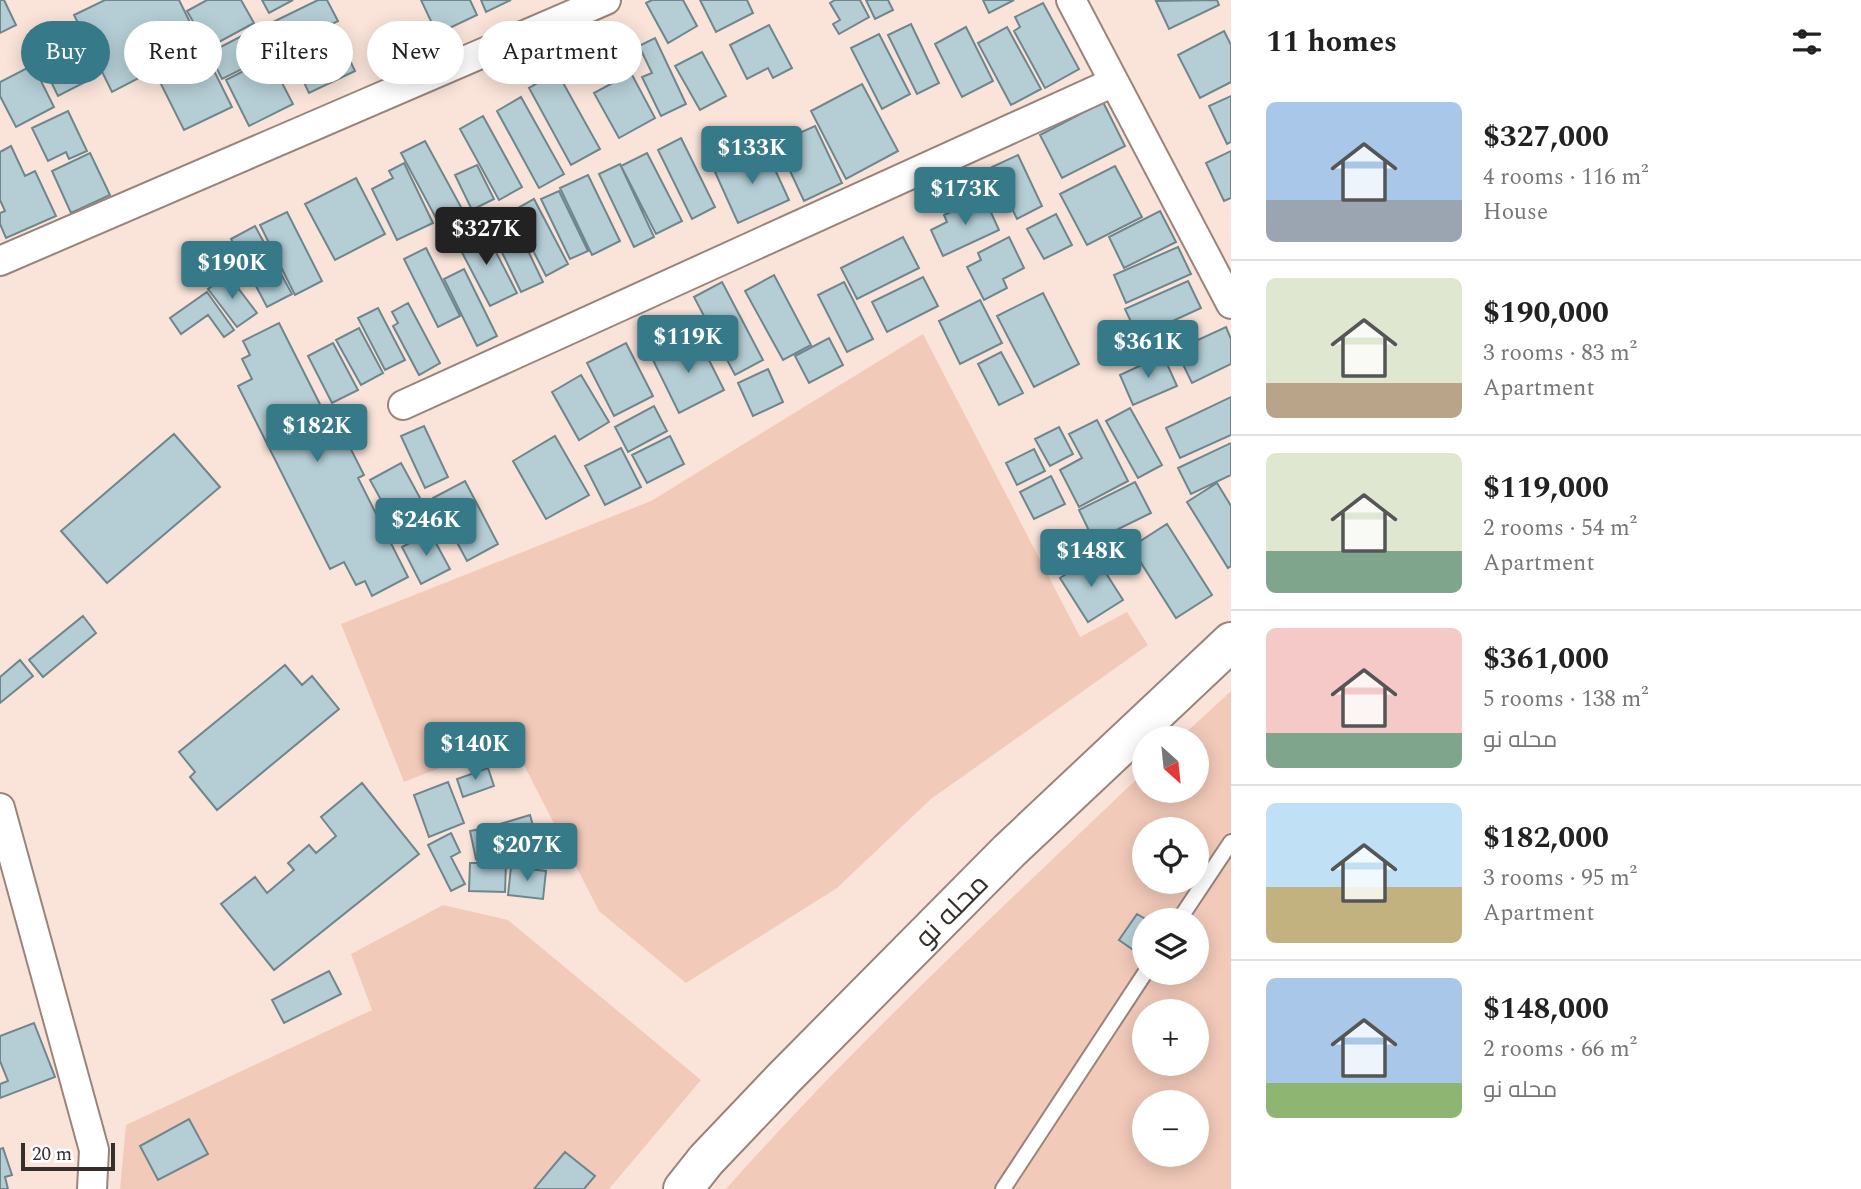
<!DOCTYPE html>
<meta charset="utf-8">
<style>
body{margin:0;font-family:Spectral,Cairo,serif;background:#f2f2f2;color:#222;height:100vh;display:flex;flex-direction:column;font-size:26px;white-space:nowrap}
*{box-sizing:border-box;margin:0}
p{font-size:23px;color:#767676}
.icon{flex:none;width:38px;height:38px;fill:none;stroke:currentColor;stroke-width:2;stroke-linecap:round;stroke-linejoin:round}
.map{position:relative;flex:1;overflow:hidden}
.side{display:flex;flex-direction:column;background:#fff;width:630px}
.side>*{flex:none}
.top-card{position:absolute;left:21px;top:21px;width:665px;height:63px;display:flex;gap:14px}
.needle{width:46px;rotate:153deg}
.controls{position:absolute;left:1132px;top:726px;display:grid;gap:14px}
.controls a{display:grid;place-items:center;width:77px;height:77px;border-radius:50%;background:#fff;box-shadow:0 4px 18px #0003;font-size:35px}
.scale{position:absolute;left:21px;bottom:18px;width:94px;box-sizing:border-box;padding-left:7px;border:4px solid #362e2a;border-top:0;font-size:19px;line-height:24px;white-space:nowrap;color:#362e2a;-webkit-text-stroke:5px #fff;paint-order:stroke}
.price{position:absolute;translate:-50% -60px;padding:0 16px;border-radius:7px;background:#367a89;color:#fff;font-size:23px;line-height:46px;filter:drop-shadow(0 2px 4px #0008)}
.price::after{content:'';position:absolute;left:50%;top:42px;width:21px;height:16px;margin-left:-10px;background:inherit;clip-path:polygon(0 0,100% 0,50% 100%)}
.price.on{background:#222;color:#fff}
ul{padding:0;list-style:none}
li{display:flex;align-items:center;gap:21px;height:175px;padding:0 35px}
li+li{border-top:2px solid #e0e0e0}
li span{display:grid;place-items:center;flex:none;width:196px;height:140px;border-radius:10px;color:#555}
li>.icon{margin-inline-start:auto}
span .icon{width:84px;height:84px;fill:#fffc;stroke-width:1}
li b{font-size:30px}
h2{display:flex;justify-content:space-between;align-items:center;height:84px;padding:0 35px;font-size:30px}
.pill{padding:0 24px;border-radius:32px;background:#fff;box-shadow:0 4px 18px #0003;font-size:24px;line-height:63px}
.pill.on{background:#367a89;color:#fff}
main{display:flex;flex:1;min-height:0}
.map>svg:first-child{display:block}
</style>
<main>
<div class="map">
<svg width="1231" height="1189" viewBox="0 0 1231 1189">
<rect width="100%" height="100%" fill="#fae4da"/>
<path fill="#f2cab9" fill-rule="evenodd" d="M923,334L1080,637L1127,612L1148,645L931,799L837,888L686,983L599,911L511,740L404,782L341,624L651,501Z
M1231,691V1189H726C856,1042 1002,908 1144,772V791H1197V738H1180ZM1144,830H1197V882H1144ZM1144,920H1197V973H1144ZM1144,1012H1197V1064H1144ZM1144,1102H1197V1155H1144Z
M443,905L508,920L701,1080L609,1189H120L126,1125L372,1010L351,954Z"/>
<path fill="#b5ced5" stroke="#6f868c" stroke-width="2" d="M0,0H4L16,25L0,33Z
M105,0H179L232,107L184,130L154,70L112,92L74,15Z
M207,0H241L254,23L208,48L187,11Z
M262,0H293L269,13Z
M318,0H327L338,21L286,47L273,22Z
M421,0H470L477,15L437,34Z
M481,0H511L486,12Z
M652,0H683L697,26L668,43L646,3Z
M700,0H747L753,13L716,32Z
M860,0L869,17L839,34L833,24L840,20L830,3L835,0Z
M866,0H888L893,10L875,19Z
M983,0H1014L989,13Z
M1217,0L1219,5L1169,29L1156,1Z
M1043,3L1079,69L1045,88L1014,31L1020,27L1015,17Z
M911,24L939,83L917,94L888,35Z
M769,25L792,68L773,78L768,68L747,79L730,45Z
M60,26L87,81L58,96L31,41Z
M334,27L355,71L309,93L288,49Z
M966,27L993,81L962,97L935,44Z
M1007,27L1041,89L1011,105L978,43Z
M253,30L266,57L222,79L209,53Z
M1224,31L1231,45V82L1200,98L1178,55Z
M879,34L910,94L882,109L851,48Z
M655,38L686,104L661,116L642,77L652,73L639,46Z
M702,52L726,96L700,110L675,66Z
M269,58L293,104L249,126L226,80Z
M33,65L54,107L16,127L0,96V82Z
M557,72L600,149L571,165L529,88Z
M631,73L655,118L619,138L594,93Z
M862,84L898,151L846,179L811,111Z
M1231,96V142L1227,144L1209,106Z
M521,97L564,174L539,188L497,111Z
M1103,102L1125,146L1062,178L1040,135Z
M68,111L87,151L69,159L66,152L48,161L32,128Z
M483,116L522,187L499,200L460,129Z
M815,126L842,183L804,201L777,143Z
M681,138L715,207L692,219L658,150Z
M425,141L461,207L437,220L401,153Z
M11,146L25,176L35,171L56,216L6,238L0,224V213L5,211L0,200V152Z
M766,150L789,200L738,223L715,172Z
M1231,151V198L1224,201L1206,163Z
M90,153L110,195L71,213L52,171Z
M647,153L682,221L656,234L621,166Z
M1018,155L1042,206L1017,219L992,167Z
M404,163L433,223L397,240L372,189L393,178L389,171Z
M620,164L654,237L634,247L599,174Z
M477,165L494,199L472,210L455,175Z
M1115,166L1142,217L1087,245L1060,194Z
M588,175L620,241L592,255L560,188Z
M356,178L385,234L335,260L305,204Z
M559,191L588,251L570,259L541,199Z
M984,197L999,230L943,256L931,230L947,222L944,215Z
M534,199L568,264L546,276L513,211Z
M509,211L543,282L521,292L487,221Z
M1160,211L1176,242L1124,268L1109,237Z
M287,212L322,281L295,295L260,225Z
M1056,214L1072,245L1044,259L1027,229Z
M255,226L292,294L267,307L231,239Z
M483,227L517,293L490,306L456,241Z
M903,237L919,268L857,299L841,268Z
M1009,237L1024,268L1003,279L1007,288L984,300L967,267L981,260L978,253Z
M1178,247L1191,274L1126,303L1114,275Z
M426,248L460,316L438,327L404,259Z
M464,269L497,336L477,346L444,279Z
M228,275L257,313L237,327L208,289Z
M774,275L811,345L783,360L745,291Z
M923,277L938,306L887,332L872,302Z
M1188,281L1201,308L1138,337L1125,309Z
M722,282L763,360L735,375L694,297Z
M844,282L873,339L847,352L818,295Z
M207,292L234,330L224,337L208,315L181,334L170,318Z
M1043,293L1079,364L1034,387L997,316Z
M980,300L1002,343L960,364L939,321Z
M408,303L440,363L419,375L393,326L398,323L392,312Z
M378,308L405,360L385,370L358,318Z
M279,323L333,430L339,426L364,475L358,478L408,577L372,596L365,581L356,585L344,562L330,569L238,386L252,379L242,359L250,355L243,341Z
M1226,327L1231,339V364L1192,383L1176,350Z
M359,328L383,373L361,385L336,340Z
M698,338L724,390L679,413L653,360Z
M829,338L843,365L809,383L795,356Z
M333,343L358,390L332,403L308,356Z
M626,343L653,396L614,416L587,363Z
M1001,352L1023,393L999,405L978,364Z
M1163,355L1177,386L1133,405L1120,375Z
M768,369L783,402L753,416L738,383Z
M581,375L609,422L579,440L552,392Z
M1231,397V435L1180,458L1166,428Z
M654,406L667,431L628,452L615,427Z
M1130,408L1162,465L1138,478L1106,421Z
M1097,420L1128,481L1079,507L1060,470L1082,458L1069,434Z
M424,426L448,477L425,488L401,436Z
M1059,427L1073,454L1050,466L1035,439Z
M174,434L220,487L107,583L61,531Z
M555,436L589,495L546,519L513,461Z
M670,436L684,464L647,483L632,455Z
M1231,443V475L1191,494L1178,468Z
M621,448L641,487L605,505L585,466Z
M1034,449L1045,471L1017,485L1006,463Z
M401,463L432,520L401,536L370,480Z
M1051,476L1065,504L1034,519L1020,492Z
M465,481L498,544L467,561L433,498Z
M1135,482L1151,513L1094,541L1079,510Z
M1217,483L1231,506V566L1228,568L1187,502Z
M1167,524L1212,595L1176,618L1131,547Z
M430,532L450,569L421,584L402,547Z
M1095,556L1123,600L1088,622L1060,578Z
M83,616L96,633L43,677L29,660Z
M20,660L33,676L0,703V677Z
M285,665L302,685L312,676L339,709L217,810L190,777L195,772L179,752Z
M488,768L494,786L463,797L457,779Z
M448,782L464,823L429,837L414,795Z
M362,783L419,854L274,970L221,904L255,877L267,893L294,870L288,863L309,845L316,853L336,836L321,817Z
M530,815L536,836L506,845L500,824Z
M495,826L501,854L476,859L470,831Z
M451,833L460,852L451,857L465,884L451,891L428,845Z
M470,863H506L505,892L469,891Z
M511,867L546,871L543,899L508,895Z
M1137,914L1147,920H1144V951L1142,956L1119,940Z
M329,971L341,994L284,1023L272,1000Z
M34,1023L55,1077L0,1098V1084L8,1081L0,1061V1036Z
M189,1119L208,1154L158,1180L140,1146Z
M3,1148L12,1175L5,1177L8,1189H0V1149Z
M565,1152L595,1176L584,1189H534Z"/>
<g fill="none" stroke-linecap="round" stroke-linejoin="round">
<g stroke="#99847b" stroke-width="18">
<path id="lane" d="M1179,920L1231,842
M1003,1189L1145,973"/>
</g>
<g stroke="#99847b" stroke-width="32">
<path id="street" d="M1071,0L1231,304
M0,261L606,0
M403,405L1114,82
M0,808L94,1150L92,1189"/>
</g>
<g stroke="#99847b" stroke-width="42">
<path id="secondary" d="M683,1189L706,1160L784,1078L1009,851L1231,642"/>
</g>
<use href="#lane" stroke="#fff" stroke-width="14"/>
<use href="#street" stroke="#fff" stroke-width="28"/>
<use href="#secondary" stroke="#fff" stroke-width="38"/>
</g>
<g text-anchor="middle" stroke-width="5" stroke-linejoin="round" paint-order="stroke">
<g font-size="28" fill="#362e2a" stroke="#fff">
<text transform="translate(951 910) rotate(-45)" y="10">محله نو</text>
</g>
</g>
</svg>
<div class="controls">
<a><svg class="needle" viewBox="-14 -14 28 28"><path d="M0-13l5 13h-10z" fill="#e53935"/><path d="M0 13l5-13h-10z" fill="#767676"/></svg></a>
<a><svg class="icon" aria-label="locate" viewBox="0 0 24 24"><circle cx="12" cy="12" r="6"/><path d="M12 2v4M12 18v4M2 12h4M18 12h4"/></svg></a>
<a><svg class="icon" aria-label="layers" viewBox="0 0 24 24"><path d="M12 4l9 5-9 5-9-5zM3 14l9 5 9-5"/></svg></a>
<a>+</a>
<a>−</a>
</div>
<div class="scale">20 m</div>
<b class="price" style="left:752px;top:186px">$133K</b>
<b class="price" style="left:965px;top:227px">$173K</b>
<b class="price on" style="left:486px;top:267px">$327K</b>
<b class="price" style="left:232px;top:301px">$190K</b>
<b class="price" style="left:688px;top:375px">$119K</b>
<b class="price" style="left:1148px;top:380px">$361K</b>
<b class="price" style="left:317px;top:464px">$182K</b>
<b class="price" style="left:426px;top:558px">$246K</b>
<b class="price" style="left:1091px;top:589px">$148K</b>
<b class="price" style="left:475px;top:782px">$140K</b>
<b class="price" style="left:527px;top:883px">$207K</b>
<div class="top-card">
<a class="pill on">Buy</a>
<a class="pill">Rent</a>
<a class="pill">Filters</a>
<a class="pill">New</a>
<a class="pill">Apartment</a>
</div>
</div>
<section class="side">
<h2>11 homes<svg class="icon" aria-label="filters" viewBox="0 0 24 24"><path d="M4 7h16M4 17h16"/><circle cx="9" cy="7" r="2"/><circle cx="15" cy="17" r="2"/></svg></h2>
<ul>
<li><span style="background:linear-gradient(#a9c7e8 70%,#9aa5b1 0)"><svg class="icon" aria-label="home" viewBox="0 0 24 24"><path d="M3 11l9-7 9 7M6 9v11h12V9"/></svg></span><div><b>$327,000</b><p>4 rooms · 116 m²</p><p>House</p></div></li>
<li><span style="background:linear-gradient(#dfe7d0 75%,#b9a48a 0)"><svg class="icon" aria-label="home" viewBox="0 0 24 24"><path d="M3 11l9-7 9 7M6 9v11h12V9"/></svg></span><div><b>$190,000</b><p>3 rooms · 83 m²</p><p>Apartment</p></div></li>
<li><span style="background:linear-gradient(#dfe7d0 70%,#7fa58c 0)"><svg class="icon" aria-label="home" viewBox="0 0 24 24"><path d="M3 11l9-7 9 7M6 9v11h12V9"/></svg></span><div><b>$119,000</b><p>2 rooms · 54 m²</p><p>Apartment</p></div></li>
<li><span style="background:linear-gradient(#f6c9c9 75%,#7fa58c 0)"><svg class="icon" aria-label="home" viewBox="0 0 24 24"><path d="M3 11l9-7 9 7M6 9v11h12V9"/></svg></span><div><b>$361,000</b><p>5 rooms · 138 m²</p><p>محله نو</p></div></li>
<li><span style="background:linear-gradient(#bfe0f5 60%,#c2b280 0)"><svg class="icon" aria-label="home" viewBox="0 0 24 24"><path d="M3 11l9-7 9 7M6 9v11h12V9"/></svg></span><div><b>$182,000</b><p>3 rooms · 95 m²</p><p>Apartment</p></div></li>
<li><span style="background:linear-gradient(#a9c7e8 75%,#8fb573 0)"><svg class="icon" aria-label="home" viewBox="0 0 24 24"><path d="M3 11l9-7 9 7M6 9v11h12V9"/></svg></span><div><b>$148,000</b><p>2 rooms · 66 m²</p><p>محله نو</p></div></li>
</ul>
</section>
</main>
